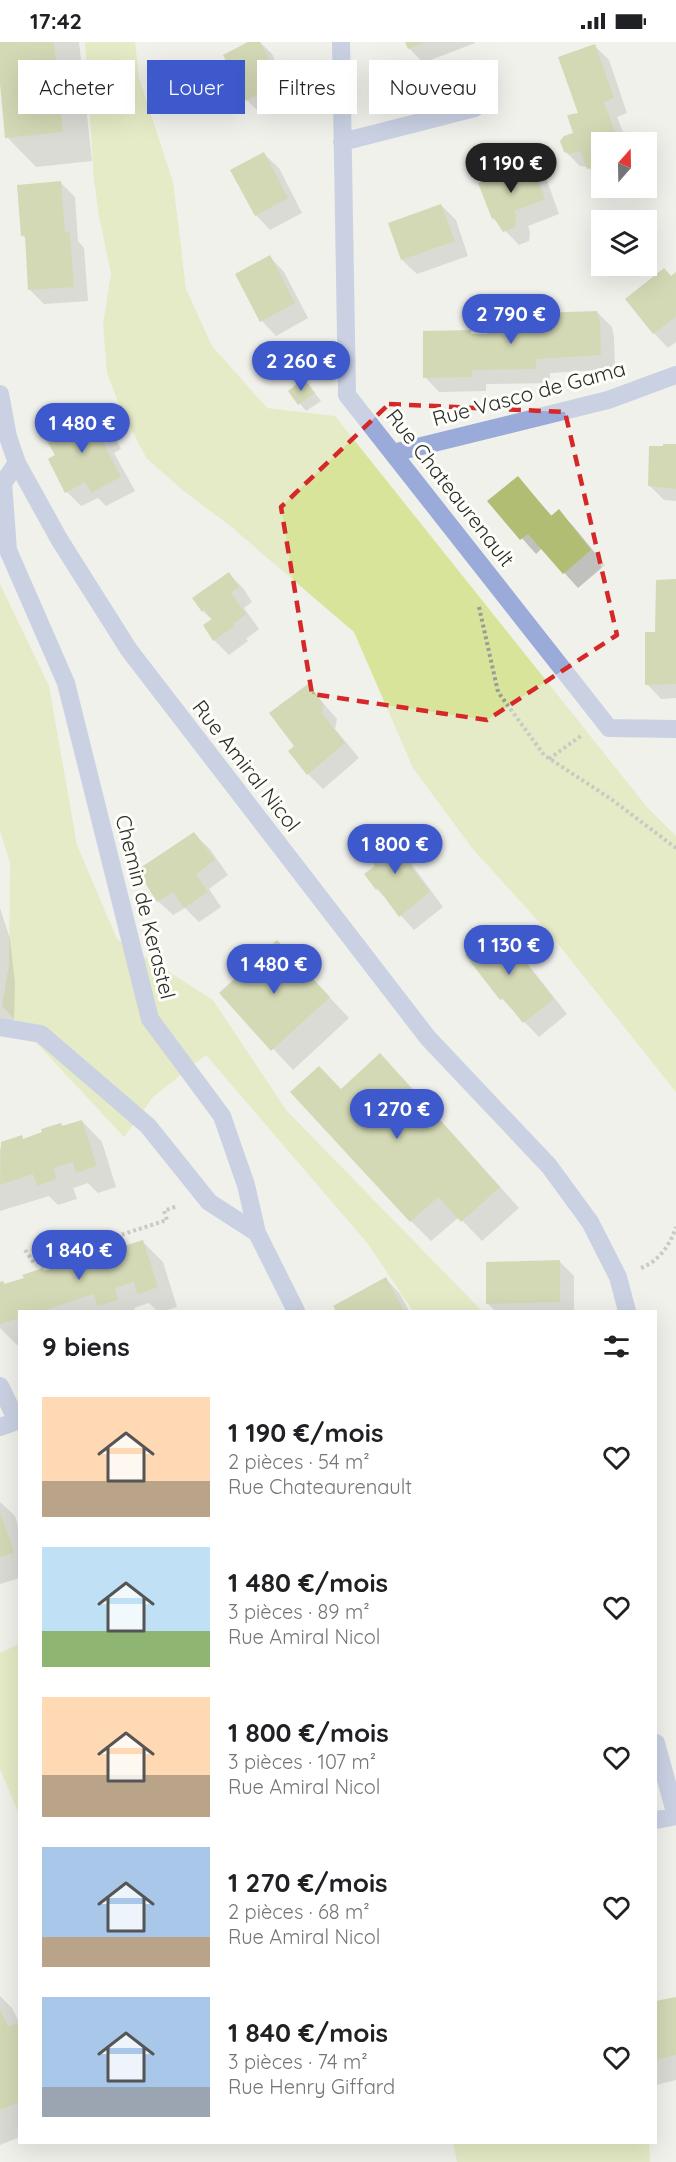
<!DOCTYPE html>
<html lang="fr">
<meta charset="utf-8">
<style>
body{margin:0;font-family:Quicksand,sans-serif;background:#f2f2f2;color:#202124;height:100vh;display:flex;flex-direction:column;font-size:22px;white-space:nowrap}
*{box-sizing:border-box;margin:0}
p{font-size:20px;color:#757577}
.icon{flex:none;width:33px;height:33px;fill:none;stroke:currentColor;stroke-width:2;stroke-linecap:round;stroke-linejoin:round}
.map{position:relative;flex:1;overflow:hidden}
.panel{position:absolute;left:18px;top:1268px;width:639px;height:834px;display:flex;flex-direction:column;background:#fff;border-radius:0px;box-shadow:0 6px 24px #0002}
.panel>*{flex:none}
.hud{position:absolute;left:18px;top:18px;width:640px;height:54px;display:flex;gap:12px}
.needle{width:39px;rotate:20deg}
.buttons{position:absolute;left:591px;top:90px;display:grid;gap:12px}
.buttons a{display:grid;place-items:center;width:66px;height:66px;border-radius:0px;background:#fff;box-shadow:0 6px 24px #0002;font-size:30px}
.price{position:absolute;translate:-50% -51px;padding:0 14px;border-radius:21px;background:#3d59cb;color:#fff;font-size:20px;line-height:39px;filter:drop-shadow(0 2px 3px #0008)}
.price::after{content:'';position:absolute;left:50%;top:36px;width:18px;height:14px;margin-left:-9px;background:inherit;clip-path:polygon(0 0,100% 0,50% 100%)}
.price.selected{background:#222;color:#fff}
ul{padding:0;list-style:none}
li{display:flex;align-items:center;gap:18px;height:150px;padding:0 24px}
li span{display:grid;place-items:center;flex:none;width:168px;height:120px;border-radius:0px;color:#555}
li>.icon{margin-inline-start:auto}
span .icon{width:72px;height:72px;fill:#fffc;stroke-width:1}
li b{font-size:26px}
h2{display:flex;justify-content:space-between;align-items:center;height:72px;padding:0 24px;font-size:26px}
.chip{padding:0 21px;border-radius:0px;background:#fff;box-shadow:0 6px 24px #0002;font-size:21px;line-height:54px}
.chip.selected{background:#3d59cb;color:#fff}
.status{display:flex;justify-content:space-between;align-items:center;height:42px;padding:0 30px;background:#fff;direction:ltr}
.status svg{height:16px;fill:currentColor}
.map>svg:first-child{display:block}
</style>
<div class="status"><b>17:42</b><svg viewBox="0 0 49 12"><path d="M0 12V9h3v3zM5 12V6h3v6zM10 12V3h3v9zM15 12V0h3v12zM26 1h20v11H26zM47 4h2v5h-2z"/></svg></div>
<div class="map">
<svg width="676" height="2120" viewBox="0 0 676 2120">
<rect width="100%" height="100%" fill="#f0f1eb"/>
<path fill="#d7e499" d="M85,0H135L139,36L173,140L186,247L212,304L267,366L335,374L647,765L676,794V1050L550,892L472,806L413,726L354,590L229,483L185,450L147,417L121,368L107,331L103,282L111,232L99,174L94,138Z
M0,542L49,644L77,803L117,897L213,958L286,1068L482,1269H413L368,1202L206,1013L153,1055L124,1095L2,964L9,922L10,821L0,789Z
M19,1602V1772L0,1727V1611Z
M453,2100H649L650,2120H457Z"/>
<path fill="#0003" d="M0,0H79L92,119L36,125L7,95L0,26Z
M251,0H260L272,12L294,56L261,72L247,58Z
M406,0H475V1L423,21L409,6Z
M594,3L609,18L627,71L617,75L627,100H602V140L588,125L580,124L565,109L575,92Z
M264,112L279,126L302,171L270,188L256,173Z
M531,122L546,136L559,172L528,184L530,190L529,199L519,203L493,176Z
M61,141L75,155L78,199L84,206L88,259L44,262L30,248L26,197L22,193Z
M441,163L456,178L468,214L417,232L402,218L390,182Z
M270,215L284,230L308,276L276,294L262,279L237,233Z
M676,232V300L668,306L654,291L671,235Z
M597,270L612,285L614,296L615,327L550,331V341L486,342V349L439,350L425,335L470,290L474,294L489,293Z
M304,338L321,359L306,369L290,349Z
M95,369L109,383L121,407L114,411L135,449L106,464L98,456L81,464L67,450L57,414Z
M676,405V459L664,458L650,444Z
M518,436L552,474L558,469L573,484L605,523L578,546L542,506L536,512L489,459Z
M229,532L243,546L252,560L244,566L259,587L246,597L248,599L229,613L214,598L205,583L212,578L203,569Z
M676,539V656L661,657L647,642L657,592Z
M308,644L337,677L335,687L359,716L323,747L308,732L290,709L296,704Z
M394,791L418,819L412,823L443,865L414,888L377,847V824Z
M194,792L209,806L228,833L209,847L221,865L199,880L185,866L173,873L158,859Z
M0,866L10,897L15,941L14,979L0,978Z
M498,888L513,903L567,972L539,995L502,957L467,913Z
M297,921L349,976L293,1028L221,951Z
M400,1033L519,1166L482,1199L459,1175L431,1199L411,1179L341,1048Z
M82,1079L102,1100L116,1145L98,1151L88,1141L73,1146L77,1157L58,1163L49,1154L0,1169V1106L21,1095L24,1098L61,1082L64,1085Z
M143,1200L163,1220L177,1265L165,1269H157L149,1261L134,1266L135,1269H20V1302L17,1303L0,1286V1241L3,1240L6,1243L26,1236L43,1228L46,1230Z
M560,1220L574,1234V1269H495L487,1261Z
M386,1237L400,1252L409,1269H337Z
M0,1460L15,1474L20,1489V1536L0,1542Z
M0,1954L12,1966L20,1982V2095L0,2103Z
M676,1956V2038L656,2043V1961Z"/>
<path fill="#b0bd73" d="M0,0H54L63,90L5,96L0,42Z
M248,0H260L281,41L246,59L223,13Z
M405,0H426L408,7Z
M595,2L614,56L604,60L619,100H602V122L587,127L580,109L570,112L564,110L560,99L564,94L573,91L567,73L578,71L558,15Z
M264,110L288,156L255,174L230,128Z
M531,120L545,157L514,169L516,174L515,185L503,190L494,176L492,177L478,141Z
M61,139L65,190H70L74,245L28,248L25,193L21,194L17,143Z
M441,162L455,199L401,218L388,181Z
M270,213L295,261L260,280L235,232Z
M664,226L671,234L676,230V275L653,292L625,257Z
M597,269L600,280L601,313L536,317V327L472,328V335L423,336V289L471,288V292H487V283L535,282V271Z
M304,336L315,351L298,363L288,349Z
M95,367L108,392L101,396L121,435L91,451L85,440L65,451L48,417L55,413L44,394Z
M663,402H676V447L648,444L649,404H663Z
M518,434L551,474L559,467L591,508L563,532L528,492L520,498L487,459Z
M229,530L239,545L231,551L246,572L233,582L235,584L213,599L203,583L212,577L204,568L202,570L192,556Z
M676,537V642L645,643V590H655L656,538Z
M308,642L323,661L322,671L345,701L307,733L288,709L294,704L269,671Z
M394,789L405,804L399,808L430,850L399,875L378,846L376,848L364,832L375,824L365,811Z
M194,790L215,818L196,832L208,850L184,866L173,850L157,860L137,828Z
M499,886L554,957L523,981L503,956L500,958L465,913Z
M277,898L330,955L271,1009L219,951Z
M380,1011L500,1145L461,1180L438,1155L410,1180L290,1050L319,1024L341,1047Z
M82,1078L97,1124L76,1131L73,1120L53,1126L57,1137L37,1144L33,1132L0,1143L1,1100L22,1093L23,1097L42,1090L41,1087L61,1081L62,1084Z
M143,1198L158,1245L137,1252L134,1240L115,1246L118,1258L97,1264L94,1252L42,1269H20V1276L0,1282V1240L3,1239L4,1242L24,1236L22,1233L43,1226L44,1229L63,1223L62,1220L83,1214L84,1217L103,1211L102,1207L123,1201L124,1204Z
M560,1218V1260L486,1262V1220Z
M386,1235L404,1269H336L333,1264Z
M0,1470L14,1511L0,1515Z
M676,1955V2013L656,2018V1959Z
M0,1967L8,1985L20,1980V2060L0,2068Z"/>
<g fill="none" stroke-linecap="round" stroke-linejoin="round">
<path stroke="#9b9c98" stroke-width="4" stroke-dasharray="3 3" stroke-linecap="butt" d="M479,565L498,650L544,713L611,757L676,806
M549,717L581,694
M25,1208L34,1221L167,1178L164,1169L177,1164
M641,1226C659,1219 670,1203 676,1185"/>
<path stroke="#9aabda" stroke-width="18" d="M341,0L347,353L609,686L676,687
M342,100L475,66
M0,352L8,395L17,421L59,497L129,608L428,996L549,1124L590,1180L618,1235L627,1269
M393,411L608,358L676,333
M17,421L3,441L8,508L66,641L150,977L222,1074L246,1143L257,1191L296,1269
M0,985L41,992L148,1084L209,1160L257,1191
M0,1344L17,1379L0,1385
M656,1701L676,1774
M656,1778L676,1774"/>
</g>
<path d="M0 0H676V2120H0ZM389,362L565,370L617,593L487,678L312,652L281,465Z" fill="#f0f1eb" fill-opacity=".55" fill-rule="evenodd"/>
<path fill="none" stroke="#d62828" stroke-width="4.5" stroke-dasharray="12 8" stroke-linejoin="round" d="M389,362L565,370L617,593L487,678L312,652L281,465Z"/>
<g text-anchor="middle" stroke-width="6" stroke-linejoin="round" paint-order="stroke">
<g font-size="21" fill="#2b2b29" stroke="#fdfef9">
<text transform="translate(529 352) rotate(-15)" y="7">Rue Vasco de Gama</text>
<text transform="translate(450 446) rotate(52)" y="7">Rue Chateaurenault</text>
<text transform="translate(246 724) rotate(52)" y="7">Rue Amiral Nicol</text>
<text transform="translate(145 865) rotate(76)" y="7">Chemin de Kerastel</text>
</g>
</g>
</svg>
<div class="buttons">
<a><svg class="needle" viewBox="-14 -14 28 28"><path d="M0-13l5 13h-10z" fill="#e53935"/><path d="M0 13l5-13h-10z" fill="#757577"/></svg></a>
<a><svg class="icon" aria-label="layers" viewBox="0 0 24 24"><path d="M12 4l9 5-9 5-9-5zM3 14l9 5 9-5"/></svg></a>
</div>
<b class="price selected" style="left:511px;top:152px">1 190 €</b>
<b class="price" style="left:511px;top:303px">2 790 €</b>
<b class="price" style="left:301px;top:350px">2 260 €</b>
<b class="price" style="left:82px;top:412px">1 480 €</b>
<b class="price" style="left:395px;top:833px">1 800 €</b>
<b class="price" style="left:509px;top:934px">1 130 €</b>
<b class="price" style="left:274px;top:953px">1 480 €</b>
<b class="price" style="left:397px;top:1098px">1 270 €</b>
<b class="price" style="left:79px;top:1239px">1 840 €</b>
<div class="hud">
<a class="chip">Acheter</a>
<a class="chip selected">Louer</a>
<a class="chip">Filtres</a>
<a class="chip">Nouveau</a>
</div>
<section class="panel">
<h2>9 biens<svg class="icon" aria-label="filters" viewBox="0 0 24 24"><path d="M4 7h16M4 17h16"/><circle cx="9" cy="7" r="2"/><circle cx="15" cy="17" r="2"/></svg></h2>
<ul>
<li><span style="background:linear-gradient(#ffd9b3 70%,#b9a48a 0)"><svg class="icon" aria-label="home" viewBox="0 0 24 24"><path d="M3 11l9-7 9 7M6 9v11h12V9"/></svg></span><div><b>1 190 €/mois</b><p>2 pièces · 54 m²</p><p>Rue Chateaurenault</p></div><svg class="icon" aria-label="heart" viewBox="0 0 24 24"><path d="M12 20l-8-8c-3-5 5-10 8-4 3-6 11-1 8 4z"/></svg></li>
<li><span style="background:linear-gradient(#bfe0f5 70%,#8fb573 0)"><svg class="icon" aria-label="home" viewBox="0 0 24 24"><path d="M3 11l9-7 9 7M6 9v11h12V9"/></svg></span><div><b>1 480 €/mois</b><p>3 pièces · 89 m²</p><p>Rue Amiral Nicol</p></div><svg class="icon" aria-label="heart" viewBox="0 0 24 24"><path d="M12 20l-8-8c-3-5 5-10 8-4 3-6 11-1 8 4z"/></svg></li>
<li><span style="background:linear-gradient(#ffd9b3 65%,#b9a48a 0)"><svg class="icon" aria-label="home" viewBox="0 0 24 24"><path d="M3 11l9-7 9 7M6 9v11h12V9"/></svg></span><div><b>1 800 €/mois</b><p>3 pièces · 107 m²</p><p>Rue Amiral Nicol</p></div><svg class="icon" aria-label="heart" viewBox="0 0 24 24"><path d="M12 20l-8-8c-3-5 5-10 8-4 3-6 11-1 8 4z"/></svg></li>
<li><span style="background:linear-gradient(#a9c7e8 75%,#b9a48a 0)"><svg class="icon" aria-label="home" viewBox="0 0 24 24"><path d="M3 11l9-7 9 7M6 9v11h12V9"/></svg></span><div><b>1 270 €/mois</b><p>2 pièces · 68 m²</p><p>Rue Amiral Nicol</p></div><svg class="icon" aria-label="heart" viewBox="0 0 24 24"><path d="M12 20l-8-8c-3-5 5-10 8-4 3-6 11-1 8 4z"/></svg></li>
<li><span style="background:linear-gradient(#a9c7e8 75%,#9aa5b1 0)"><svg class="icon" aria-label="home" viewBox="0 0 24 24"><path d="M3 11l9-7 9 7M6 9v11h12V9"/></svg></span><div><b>1 840 €/mois</b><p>3 pièces · 74 m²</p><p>Rue Henry Giffard</p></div><svg class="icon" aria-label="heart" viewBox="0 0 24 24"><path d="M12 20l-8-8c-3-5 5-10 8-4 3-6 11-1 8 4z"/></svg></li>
</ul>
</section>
</div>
